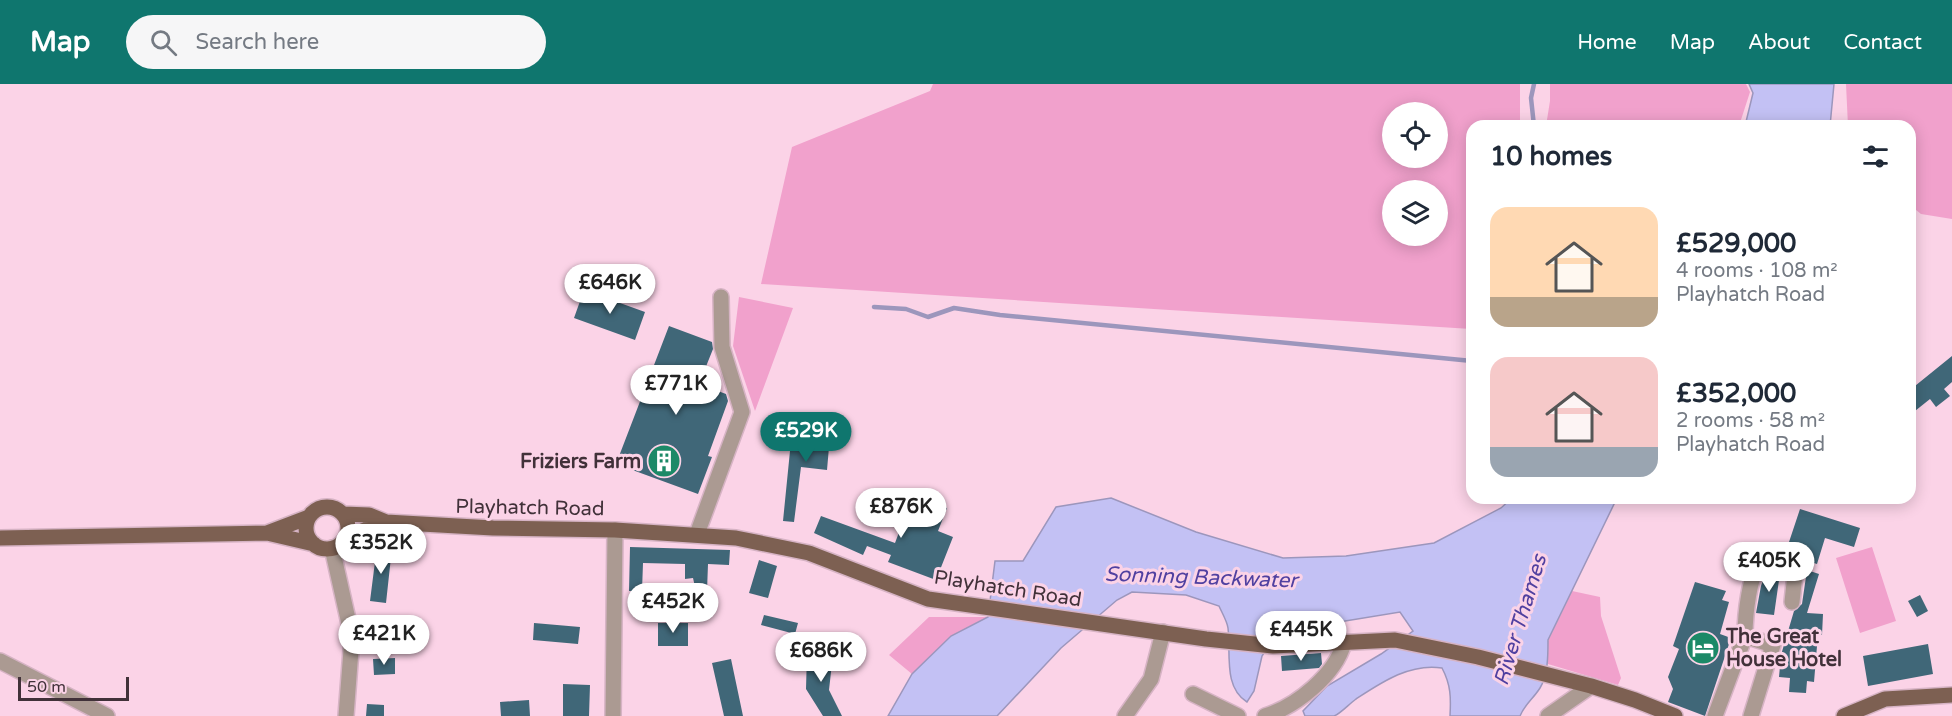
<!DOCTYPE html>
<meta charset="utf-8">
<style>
body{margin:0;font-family:"Varela Round",sans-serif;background:#f6f6f7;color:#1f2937;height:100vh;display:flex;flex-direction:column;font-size:22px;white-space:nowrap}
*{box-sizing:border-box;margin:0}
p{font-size:20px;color:#747a83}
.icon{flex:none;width:33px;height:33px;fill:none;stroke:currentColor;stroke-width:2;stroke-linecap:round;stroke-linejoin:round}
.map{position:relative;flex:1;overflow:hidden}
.panel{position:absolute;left:1466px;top:36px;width:450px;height:384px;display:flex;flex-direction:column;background:#fff;border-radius:18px;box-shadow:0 3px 15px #0003}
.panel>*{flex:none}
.buttons{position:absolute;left:1382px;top:18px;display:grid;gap:12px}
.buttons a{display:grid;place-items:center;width:66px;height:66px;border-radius:50%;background:#fff;box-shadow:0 3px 15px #0003;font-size:30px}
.scale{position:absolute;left:18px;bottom:15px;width:111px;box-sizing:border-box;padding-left:6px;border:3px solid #413139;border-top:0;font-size:16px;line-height:21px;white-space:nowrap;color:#413139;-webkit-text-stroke:4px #fbd3e7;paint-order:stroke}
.price{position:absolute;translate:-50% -51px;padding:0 14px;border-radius:21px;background:#fff;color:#222;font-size:20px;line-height:39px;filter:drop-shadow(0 2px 3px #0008)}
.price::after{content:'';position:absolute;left:50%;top:36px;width:18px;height:14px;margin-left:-9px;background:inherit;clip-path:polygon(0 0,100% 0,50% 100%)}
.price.active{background:#0f766e;color:#fff}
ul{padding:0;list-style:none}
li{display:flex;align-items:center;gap:18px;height:150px;padding:0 24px}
li span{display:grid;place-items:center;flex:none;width:168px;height:120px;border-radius:18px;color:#555}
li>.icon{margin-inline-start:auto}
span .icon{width:72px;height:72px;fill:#fffc;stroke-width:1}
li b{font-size:26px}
h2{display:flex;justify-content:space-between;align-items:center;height:72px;padding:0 24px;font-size:26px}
header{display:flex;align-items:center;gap:36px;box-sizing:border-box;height:84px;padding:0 30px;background:#0f766e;color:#fff}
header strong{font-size:28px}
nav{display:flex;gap:33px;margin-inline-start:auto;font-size:21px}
.search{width:420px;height:54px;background:#f6f6f7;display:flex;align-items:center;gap:15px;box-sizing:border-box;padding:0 21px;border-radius:33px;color:#747a83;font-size:22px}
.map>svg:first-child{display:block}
</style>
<header>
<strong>Map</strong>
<div class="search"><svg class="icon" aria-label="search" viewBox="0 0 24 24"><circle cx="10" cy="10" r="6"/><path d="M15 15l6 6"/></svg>Search here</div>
<nav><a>Home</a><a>Map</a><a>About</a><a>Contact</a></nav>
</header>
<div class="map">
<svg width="1952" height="632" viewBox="0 0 1952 632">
<rect width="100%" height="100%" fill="#fbd3e7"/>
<path fill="#f1a1cc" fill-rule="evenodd" d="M933,0H1520V42H1472L1471,245L761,200L792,63L930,7ZM1392,28H1437V74H1392ZM1392,106H1437V152H1392Z
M1550,0H1746L1750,8L1739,42H1546L1550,17Z
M1846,0H1952V135L1921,130L1910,121V42H1848Z
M739,213L793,224L755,327L733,262Z
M1872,463L1896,537L1860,549L1836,474Z
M1572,507L1600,513L1601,532L1621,594L1618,601L1548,580V557Z
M929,533H988L951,552L912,590L889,571Z"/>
<path fill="#c3c1f4" stroke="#9c96bc" stroke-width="1.5" d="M1749,0H1834L1830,42H1745L1753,9Z
M1111,414L1196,448L1283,474L1346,472L1434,459L1501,424L1512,414H1617L1548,556C1548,572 1548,591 1540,604C1533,615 1525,620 1520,632H1450C1451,614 1451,601 1442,584C1410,579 1382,598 1356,615C1349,620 1340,630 1334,632C1326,632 1313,632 1305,632L1303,627L1327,602L1381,570L1413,547L1400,528L1278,548L1262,572L1254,607L1247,618C1223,603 1231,569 1228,544C1227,537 1222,529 1219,522L1186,511L1132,508L1117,516L1061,564L997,632H888L912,590L951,552L988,533L995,477H1023L1056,423Z"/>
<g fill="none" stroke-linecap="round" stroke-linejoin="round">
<path stroke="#9c96bc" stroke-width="4.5" d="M1534,42L1531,14L1534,0
M874,223L906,225L928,233L954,224L1000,231L1472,277"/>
</g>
<path fill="#406778" d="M584,206L645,228L635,256L574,234Z
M669,242L712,258L713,265L699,300L726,310L728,317L708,372L712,373L698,410L616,380Z
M1952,272V298L1944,305L1950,312L1936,323L1930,315L1910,331V306Z
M792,347L843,353L841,364L829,363L827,386L801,383L794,438L783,437Z
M913,411L947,424L938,447L953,453L936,496L888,478L891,471L867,462L863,471L814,449L821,432L895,459Z
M1800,425L1860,444L1854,463L1825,454L1817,480L1785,470Z
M377,462L392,464L386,519L370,517Z
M630,463L730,466L729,481L708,480L706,534H702L693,494L685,495V480L643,479L642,507H629Z
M759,476L777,482L768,514L749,509Z
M1767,485L1780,489L1774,531L1756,529L1761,502Z
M1807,486L1819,490L1807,529L1823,530L1822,551L1818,550L1814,598L1807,597L1806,609L1789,608L1790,594L1779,593L1781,571L1794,527L1802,520Z
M1695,498L1726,507L1722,516L1729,518L1720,550L1731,554L1705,632L1668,618L1673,605L1668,593L1679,565L1673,562Z
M1920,511L1928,527L1917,533L1908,517Z
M764,531L798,539L795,550L761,541Z
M374,532L392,533L390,550L372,548Z
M534,539L580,543L578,560L533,556Z
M658,539H688V562H658Z
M1928,560L1933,590L1868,602L1863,572Z
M807,569L833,570L829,606L842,632H823L806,605Z
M1321,569L1322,580L1319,584L1282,587L1281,572Z
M395,574V590L374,591L373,575Z
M731,575L743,632H724L712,579Z
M563,600L590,601L589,632H563Z
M529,616L530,632H501L500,618Z
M367,620L384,621V632H366Z"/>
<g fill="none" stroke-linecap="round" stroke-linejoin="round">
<g stroke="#d6b3c4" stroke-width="18">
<path id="minor" d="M697,450L742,328L722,263L721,213
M332,464L352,553L346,632
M1745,552C1745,533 1749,487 1763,474L1792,482L1795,490L1792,518
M0,577L107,632
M1193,610L1238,632
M613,632L615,446
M1125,632L1151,595L1163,548
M1265,632C1297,622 1335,591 1344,559
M1548,632L1591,602
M1715,632L1745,552L1773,561L1751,632"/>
</g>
<g stroke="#d6b3c4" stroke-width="18">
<path id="major" d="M306 444a21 21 0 1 1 42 0a21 21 0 1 1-42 0Z
M343,430L369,431L386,438L493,444L615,446L736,454L809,469L928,515L1206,555L1273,562L1395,556L1478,573L1591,602L1635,616L1675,632
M267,449L309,433
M346,453L386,438
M0,454L267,449L314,460
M1844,632L1885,615L1952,611"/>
</g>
<use href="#minor" stroke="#ab9a92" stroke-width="15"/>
<use href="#major" stroke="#7d6052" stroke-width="15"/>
</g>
<defs>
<g id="building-disc" transform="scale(1.725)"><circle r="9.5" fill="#1c8967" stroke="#fbd3e7"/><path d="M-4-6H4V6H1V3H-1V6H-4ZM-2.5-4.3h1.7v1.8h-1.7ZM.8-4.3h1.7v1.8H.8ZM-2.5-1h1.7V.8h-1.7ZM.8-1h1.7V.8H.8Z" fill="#fff"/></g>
<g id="hotel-disc" transform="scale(1.725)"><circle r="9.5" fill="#1c8967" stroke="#fbd3e7"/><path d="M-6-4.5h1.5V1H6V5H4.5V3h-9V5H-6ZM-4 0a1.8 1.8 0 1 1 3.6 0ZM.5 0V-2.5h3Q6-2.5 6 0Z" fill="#fff"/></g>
</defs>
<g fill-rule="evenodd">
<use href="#building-disc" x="664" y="377"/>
<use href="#hotel-disc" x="1703" y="564"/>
</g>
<g text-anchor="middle" stroke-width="6" stroke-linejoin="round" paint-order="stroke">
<g font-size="20" font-weight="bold" fill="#413139" stroke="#fbd3e7" text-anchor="end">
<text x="641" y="384">Friziers Farm</text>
<text x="1726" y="559" text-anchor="start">The Great<tspan x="1726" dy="23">House Hotel</tspan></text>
</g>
<g font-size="20" fill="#413139" stroke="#fbd3e7">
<text transform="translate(530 423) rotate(1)" y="7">Playhatch Road</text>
<text transform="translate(1008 504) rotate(9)" y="7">Playhatch Road</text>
</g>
<g font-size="21" font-style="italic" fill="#5040a0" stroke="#fbd3e7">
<text transform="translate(1201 493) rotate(2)" y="7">Sonning Backwater</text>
<text transform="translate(1520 536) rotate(-73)" y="7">River Thames</text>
</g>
</g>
</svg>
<div class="buttons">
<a><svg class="icon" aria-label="locate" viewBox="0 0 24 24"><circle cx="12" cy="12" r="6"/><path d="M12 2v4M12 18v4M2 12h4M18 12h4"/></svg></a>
<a><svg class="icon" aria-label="layers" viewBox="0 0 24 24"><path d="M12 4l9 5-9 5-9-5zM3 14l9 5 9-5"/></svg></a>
</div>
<div class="scale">50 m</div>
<b class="price" style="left:610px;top:231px">£646K</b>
<b class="price" style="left:676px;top:332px">£771K</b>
<b class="price active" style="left:806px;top:379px">£529K</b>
<b class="price" style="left:901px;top:455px">£876K</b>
<b class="price" style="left:381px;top:491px">£352K</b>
<b class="price" style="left:1769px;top:509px">£405K</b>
<b class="price" style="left:673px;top:550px">£452K</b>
<b class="price" style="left:1301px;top:578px">£445K</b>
<b class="price" style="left:384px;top:582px">£421K</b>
<b class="price" style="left:821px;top:599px">£686K</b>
<section class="panel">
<h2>10 homes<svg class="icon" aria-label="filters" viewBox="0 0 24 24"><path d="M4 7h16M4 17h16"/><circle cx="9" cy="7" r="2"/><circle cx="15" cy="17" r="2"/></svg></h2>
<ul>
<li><span style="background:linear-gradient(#ffd9b3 75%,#b9a48a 0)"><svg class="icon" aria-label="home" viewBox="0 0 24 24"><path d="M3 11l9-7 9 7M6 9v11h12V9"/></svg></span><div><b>£529,000</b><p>4 rooms · 108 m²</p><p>Playhatch Road</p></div></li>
<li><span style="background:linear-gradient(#f6c9c9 75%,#9aa5b1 0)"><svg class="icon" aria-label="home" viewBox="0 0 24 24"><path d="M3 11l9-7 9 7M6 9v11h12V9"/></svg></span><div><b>£352,000</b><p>2 rooms · 58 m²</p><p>Playhatch Road</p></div></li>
</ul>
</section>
</div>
